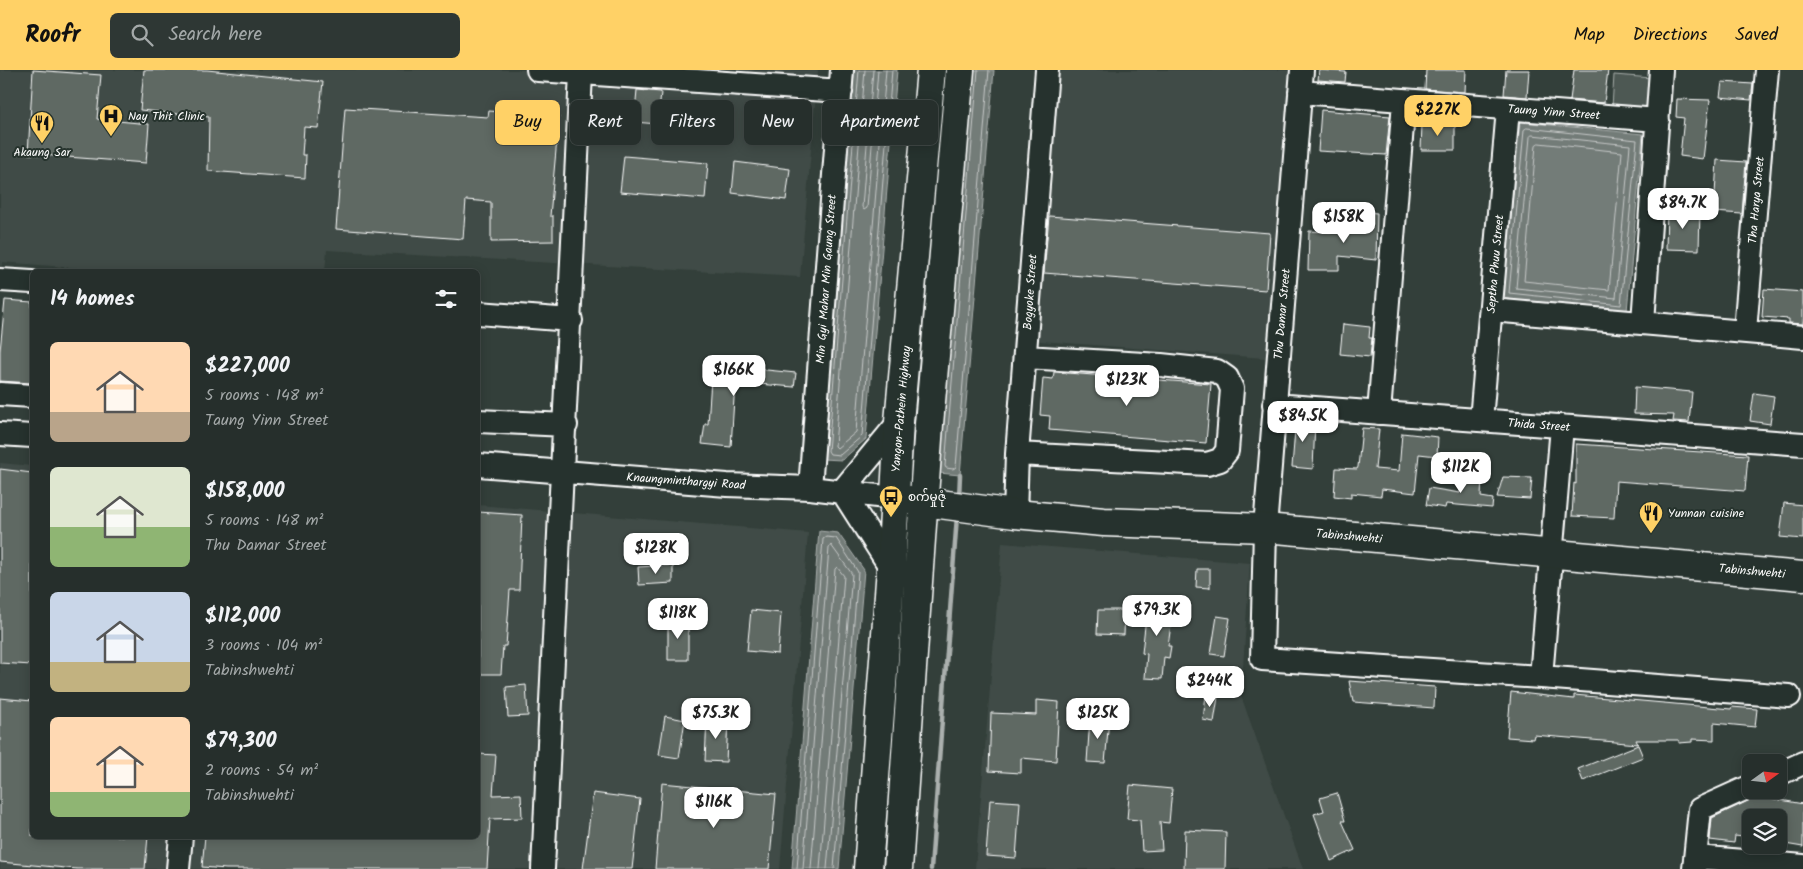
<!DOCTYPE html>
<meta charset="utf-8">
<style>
body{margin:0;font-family:Kalam,"Noto Sans Myanmar",sans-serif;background:#2e3734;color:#f1f3f6;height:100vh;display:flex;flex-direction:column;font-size:19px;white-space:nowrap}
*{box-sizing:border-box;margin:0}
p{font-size:16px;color:#a4a9a9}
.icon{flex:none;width:28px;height:28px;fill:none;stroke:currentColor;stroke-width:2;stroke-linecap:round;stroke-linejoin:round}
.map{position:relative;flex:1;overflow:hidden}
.drawer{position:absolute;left:30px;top:199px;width:450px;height:570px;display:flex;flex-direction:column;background:#262f2c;border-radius:8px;box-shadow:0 2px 12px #0003,0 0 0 1px #424a48}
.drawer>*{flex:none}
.guide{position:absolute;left:495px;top:30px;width:475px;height:45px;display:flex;gap:10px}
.needle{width:32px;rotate:75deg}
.fabs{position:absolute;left:1742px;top:684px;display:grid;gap:10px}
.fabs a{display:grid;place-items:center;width:45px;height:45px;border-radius:8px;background:#262f2c;box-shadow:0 2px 12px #0003,0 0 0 1px #424a48;font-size:25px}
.price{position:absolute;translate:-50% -42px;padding:0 11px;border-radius:10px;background:#fff;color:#222;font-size:16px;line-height:32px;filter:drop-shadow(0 1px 2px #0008)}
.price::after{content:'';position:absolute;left:50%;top:30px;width:15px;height:11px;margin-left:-8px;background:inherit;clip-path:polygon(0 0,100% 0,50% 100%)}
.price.active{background:#ffd166;color:#111}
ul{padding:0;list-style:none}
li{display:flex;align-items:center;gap:15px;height:125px;padding:0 20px}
li span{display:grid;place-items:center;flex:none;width:140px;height:100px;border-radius:8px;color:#555}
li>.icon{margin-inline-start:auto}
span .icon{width:60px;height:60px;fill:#fffc;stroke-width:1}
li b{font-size:21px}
h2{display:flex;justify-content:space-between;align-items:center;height:60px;padding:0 20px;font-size:21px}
.pill{padding:0 18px;border-radius:8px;background:#262f2c;box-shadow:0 2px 12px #0003,0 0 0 1px #424a48;font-size:18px;line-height:45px}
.pill.active{background:#ffd166;color:#111}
header{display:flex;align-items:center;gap:30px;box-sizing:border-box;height:70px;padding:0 25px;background:#ffd166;color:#111}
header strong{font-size:24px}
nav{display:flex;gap:28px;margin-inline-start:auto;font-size:18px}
.search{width:350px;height:45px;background:#2e3734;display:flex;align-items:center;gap:12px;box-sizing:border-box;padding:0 18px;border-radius:8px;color:#a4a9a9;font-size:19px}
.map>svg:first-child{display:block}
</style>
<header>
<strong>Roofr</strong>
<div class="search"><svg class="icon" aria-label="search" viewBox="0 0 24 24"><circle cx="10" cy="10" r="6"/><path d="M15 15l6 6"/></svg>Search here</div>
<nav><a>Map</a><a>Directions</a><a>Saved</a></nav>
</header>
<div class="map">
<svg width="1803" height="799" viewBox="0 0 1803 799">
<rect width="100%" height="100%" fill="#333f3a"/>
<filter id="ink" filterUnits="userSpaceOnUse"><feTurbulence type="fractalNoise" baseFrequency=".02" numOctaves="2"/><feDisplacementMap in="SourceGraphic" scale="10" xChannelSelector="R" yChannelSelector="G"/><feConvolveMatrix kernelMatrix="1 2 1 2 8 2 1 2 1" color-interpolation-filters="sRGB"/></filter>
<g filter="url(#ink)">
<path fill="#404c47" d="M0,0H818L800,207L327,180L325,201H115L2,192L0,206Z
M1050,0H1312L1290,290L1028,270Z
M0,393L32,396V766H478V435L808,463L780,799H0Z
M1002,473L1250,493L1241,626L1303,799H975Z"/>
<path fill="#4d5853" stroke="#a6aca9" d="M1614,5L1652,8L1650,41L1612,38Z"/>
<path fill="#737b78" stroke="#abb0ae" d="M854,0H897L866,369L842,390L822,389Z
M973,0H994L960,405L939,403Z
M1520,52L1643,64L1627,241L1503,229Z
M819,461L838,463L864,500L839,799H792Z"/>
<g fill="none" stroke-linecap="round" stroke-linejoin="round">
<path stroke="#c7cac9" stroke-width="1" d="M859,0L828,381L830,384L840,385L862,366L892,0
M865,0L835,376L837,378L856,362L886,0
M873,0L862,137L864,140L867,138L878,0
M978,0L945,396L946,398L953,399L956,397L989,0
M1527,58L1637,70L1621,235L1509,223L1524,60Z
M1532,65L1630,75L1616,228L1516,218L1530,67Z
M1539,73L1622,82L1609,220L1524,211L1536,75Z
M797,799L823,469L826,467L836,468L858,502L834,799
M803,799L829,478L831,475L852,504L827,799
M811,799L835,499L837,497L844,506L820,799"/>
<path stroke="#abb0ae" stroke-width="4.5" d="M959,428L960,405
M931,799L957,446"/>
</g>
<path fill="#5f6964" stroke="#fff" d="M33,0L101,5L97,49L149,54L146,93L28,84Z
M144,0H207L323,12L318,58L304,57L302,85H306L305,108L208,101L209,47L140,40Z
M1319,0L1346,2L1345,12L1318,10Z
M1426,0H1466L1465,22L1425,19Z
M1506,0H1529L1527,27L1504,25Z
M1574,0H1608L1604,33L1570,30Z
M1722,12L1753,14L1751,30L1720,27Z
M637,20L661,22L658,54L634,52Z
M1677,29L1710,30L1703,89L1680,86L1684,48L1676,47Z
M345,38L488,47L489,41L559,47L550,146H553V171L491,172V132L466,130L463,169L336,159Z
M1321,40L1390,46L1386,85L1318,81Z
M1422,54H1455V80H1421Z
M624,86L708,93L705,129L620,122Z
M1717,90L1746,92L1742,144L1714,142Z
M735,92L790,99L786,130L732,123Z
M1667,140L1700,141L1699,180L1666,179Z
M1354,141L1377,143L1376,190L1339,186V200H1308L1309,161L1352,163Z
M1049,146L1270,163L1266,220L1044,203Z
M1764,219L1803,222V254L1789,253V249L1762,247Z
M5,230L32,232V313L0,311V281Z
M1343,254L1370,257L1369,268H1372L1370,287L1340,284Z
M708,294L796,303L794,317L735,312L731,377L702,374L705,354H708L711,309H707Z
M1054,302L1211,314L1206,373L1049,360L1050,346L1040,345L1043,308L1053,309Z
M1635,317L1692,322L1689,352L1673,351L1674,345L1634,344Z
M1754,323L1774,326L1770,354L1750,351Z
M1288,349L1315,351L1313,399L1292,397L1295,360L1287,359Z
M1362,358L1379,359L1375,399L1399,401L1402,363L1438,367L1437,386L1419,384L1415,423L1382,419L1381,426L1351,423V428L1334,426L1336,398L1357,399L1358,397Z
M1576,374L1748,385L1745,421L1616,411L1614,448L1572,446L1574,413L1576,414Z
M0,399L32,403V595L0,593Z
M1461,403L1482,405L1481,427L1493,429L1492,438L1446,434L1445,438L1426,435L1429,418L1460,423Z
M1503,407L1532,408L1530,429L1497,427Z
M1784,433L1803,435V469L1780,467Z
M478,442L522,445L519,520H510L506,576H503L501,604H478Z
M673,495V513L639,515L638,497Z
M1197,499H1210V518L1196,517Z
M1148,529L1174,533L1168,576H1171L1169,588L1164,587L1162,609L1145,608L1147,584L1142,583Z
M751,540L781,543L778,584L747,581Z
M1098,540H1125L1124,565L1097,564Z
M1217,546L1230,548L1224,586L1211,584Z
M668,551H688V590H668Z
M1349,611L1435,617L1434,638L1353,632Z
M526,615L528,646L508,647L506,617Z
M1511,622L1574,629V625L1731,639L1732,637L1757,639L1755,657L1714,653V670L1692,669V672L1679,673V670H1636L1638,674L1534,665L1533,669L1507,667Z
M1206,625L1218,627L1214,652L1203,650Z
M0,628L32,631V766H148L145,799H77L0,792Z
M1036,630L1059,632L1056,691L1021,688V703L989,701L991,643L1036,645Z
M665,646L685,650L679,688L659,685Z
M707,648L728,649L726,692L705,691Z
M1090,648L1109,649L1105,693L1087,692Z
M1638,675L1643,687L1583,711L1578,699Z
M478,684L496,685L493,725L521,724L522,748L490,749L487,799H226L202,797L205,766H478Z
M662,713L776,724L769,799H655Z
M1130,715L1172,719L1169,753L1160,752L1162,780L1142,781L1140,750L1127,749Z
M593,723L640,729L632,799H583Z
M1337,723L1345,751H1342L1355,780L1331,791L1314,744L1324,741L1320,728Z
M1758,726L1803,734V777L1779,773L1782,748H1751V768L1735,766L1734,773L1710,770L1712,748Z
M990,730L1020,732L1016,788L986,786Z
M1185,760L1226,762L1225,799H1184Z"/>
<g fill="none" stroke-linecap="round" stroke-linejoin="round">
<g stroke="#fff" stroke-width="26">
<path id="minor" d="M538,0L841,21
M1302,0L1265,458L1262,589L1541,607L1789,626
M1300,22L1658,50
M0,210L32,212
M1491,240L1803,267
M478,243L571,250
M1643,252L1661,0
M1745,261L1767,0
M0,324L32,326
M1274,335L1803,374
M1379,343L1404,31
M1481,350L1508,39
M478,351L566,355
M0,364L32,366
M1017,384L1207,394L1220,390L1227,381L1232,319L1227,308L1217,301L1161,295L1025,287
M478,395L727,415L810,418L894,428
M810,418L842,0
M842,421L891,498
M842,421L899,352
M1015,444L1017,384L1047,0
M1541,607L1562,356
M1779,704L1803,693
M1696,787L1803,796
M178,799L181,766
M543,799L581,3
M1694,799L1700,739L1751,716"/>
</g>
<g stroke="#fff" stroke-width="31">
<path id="major" d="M894,428L1015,444L1104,452L1265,458L1803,506
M868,799L891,498L899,352L931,0
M898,799L929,354L960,0"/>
</g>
<use href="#minor" stroke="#26332d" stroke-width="22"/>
<use href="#major" stroke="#26332d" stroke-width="28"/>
</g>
</g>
<defs>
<g id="hospital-pin" transform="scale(1.25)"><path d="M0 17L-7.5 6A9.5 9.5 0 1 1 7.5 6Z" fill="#ffd166" stroke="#26332d"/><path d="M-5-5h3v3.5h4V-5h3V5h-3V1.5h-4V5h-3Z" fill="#111"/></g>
<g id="restaurant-pin" transform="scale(1.25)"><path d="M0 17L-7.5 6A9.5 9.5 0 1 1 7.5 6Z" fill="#ffd166" stroke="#26332d"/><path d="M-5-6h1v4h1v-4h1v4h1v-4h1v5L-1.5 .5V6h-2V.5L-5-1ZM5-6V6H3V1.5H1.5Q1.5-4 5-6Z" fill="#111"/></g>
<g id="bus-pin" transform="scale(1.25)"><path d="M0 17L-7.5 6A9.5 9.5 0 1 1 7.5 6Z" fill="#ffd166" stroke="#26332d"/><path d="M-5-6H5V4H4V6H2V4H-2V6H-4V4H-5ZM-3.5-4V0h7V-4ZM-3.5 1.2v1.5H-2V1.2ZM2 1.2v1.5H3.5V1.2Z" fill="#111"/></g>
</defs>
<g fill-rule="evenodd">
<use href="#hospital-pin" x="111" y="46"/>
<use href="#restaurant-pin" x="42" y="53"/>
<use href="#bus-pin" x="891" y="427"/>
<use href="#restaurant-pin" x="1651" y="443"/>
</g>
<g text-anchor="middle" stroke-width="4" stroke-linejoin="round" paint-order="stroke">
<g font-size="12" fill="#fff" stroke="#26332d">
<text transform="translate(1554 42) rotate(4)" y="4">Taung Yinn Street</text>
<text transform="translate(1756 130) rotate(-85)" y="4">Tha Harya Street</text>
<text transform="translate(1495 194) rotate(-85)" y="4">Septha Phuu Street</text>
<text transform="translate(826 209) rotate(-86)" y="4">Min Gyi Mahar Min Gaung Street</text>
<text transform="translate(1030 222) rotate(-86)" y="4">Bogyoke Street</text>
<text transform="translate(1282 244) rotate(-85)" y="4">Thu Damar Street</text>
<text transform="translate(901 339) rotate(-85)" y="4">Yangon-Pathein Highway</text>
<text transform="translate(1539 355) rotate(4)" y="4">Thida Street</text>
<text transform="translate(686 411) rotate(4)" y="4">Knaungminthargyi Road</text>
<text transform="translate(1349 466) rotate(5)" y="4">Tabinshwehti</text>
<text transform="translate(1752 501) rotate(5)" y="4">Tabinshwehti</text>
</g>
<g font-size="12" fill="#fff" stroke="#26332d" text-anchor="start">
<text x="128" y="50">Nay Thit Clinic</text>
<text x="42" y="86" text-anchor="middle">Akaung Sar</text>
<text x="908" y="431">စက်မှုဇုံ</text>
<text x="1668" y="447">Yunnan cuisine</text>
</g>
</g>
</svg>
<div class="fabs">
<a><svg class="needle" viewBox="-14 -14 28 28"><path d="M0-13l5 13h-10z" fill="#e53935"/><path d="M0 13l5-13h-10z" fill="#a4a9a9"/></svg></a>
<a><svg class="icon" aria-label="layers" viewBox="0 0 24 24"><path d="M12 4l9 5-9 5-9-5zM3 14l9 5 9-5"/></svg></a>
</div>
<b class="price active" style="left:1438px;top:67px">$227K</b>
<b class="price" style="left:1683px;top:160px">$84.7K</b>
<b class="price" style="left:1344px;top:174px">$158K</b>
<b class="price" style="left:734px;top:327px">$166K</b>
<b class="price" style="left:1127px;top:337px">$123K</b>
<b class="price" style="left:1303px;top:373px">$84.5K</b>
<b class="price" style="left:1461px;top:424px">$112K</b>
<b class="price" style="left:656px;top:505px">$128K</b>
<b class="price" style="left:1157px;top:567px">$79.3K</b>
<b class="price" style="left:678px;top:570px">$118K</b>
<b class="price" style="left:1210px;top:638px">$244K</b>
<b class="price" style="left:716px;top:670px">$75.3K</b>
<b class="price" style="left:1098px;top:670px">$125K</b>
<b class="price" style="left:714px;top:759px">$116K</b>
<div class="guide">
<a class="pill active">Buy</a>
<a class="pill">Rent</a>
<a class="pill">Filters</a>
<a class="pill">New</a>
<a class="pill">Apartment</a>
</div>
<section class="drawer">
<h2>14 homes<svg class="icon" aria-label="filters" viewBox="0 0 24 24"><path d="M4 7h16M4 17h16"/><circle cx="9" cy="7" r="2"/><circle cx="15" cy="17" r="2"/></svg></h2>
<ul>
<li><span style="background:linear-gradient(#ffd9b3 70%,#b9a48a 0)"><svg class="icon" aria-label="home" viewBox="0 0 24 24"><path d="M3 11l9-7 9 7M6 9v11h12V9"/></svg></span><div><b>$227,000</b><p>5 rooms · 148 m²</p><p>Taung Yinn Street</p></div></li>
<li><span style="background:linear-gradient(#dfe7d0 60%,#8fb573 0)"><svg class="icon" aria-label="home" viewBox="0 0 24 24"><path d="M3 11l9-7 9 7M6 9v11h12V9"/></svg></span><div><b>$158,000</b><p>5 rooms · 148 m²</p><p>Thu Damar Street</p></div></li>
<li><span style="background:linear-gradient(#c9d6e8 70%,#c2b280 0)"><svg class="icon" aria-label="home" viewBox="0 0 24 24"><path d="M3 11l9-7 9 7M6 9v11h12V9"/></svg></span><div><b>$112,000</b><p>3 rooms · 104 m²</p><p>Tabinshwehti</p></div></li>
<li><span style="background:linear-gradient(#ffd9b3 75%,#8fb573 0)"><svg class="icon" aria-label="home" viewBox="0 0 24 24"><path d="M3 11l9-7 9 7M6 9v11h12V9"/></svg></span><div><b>$79,300</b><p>2 rooms · 54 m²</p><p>Tabinshwehti</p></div></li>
</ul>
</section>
</div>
